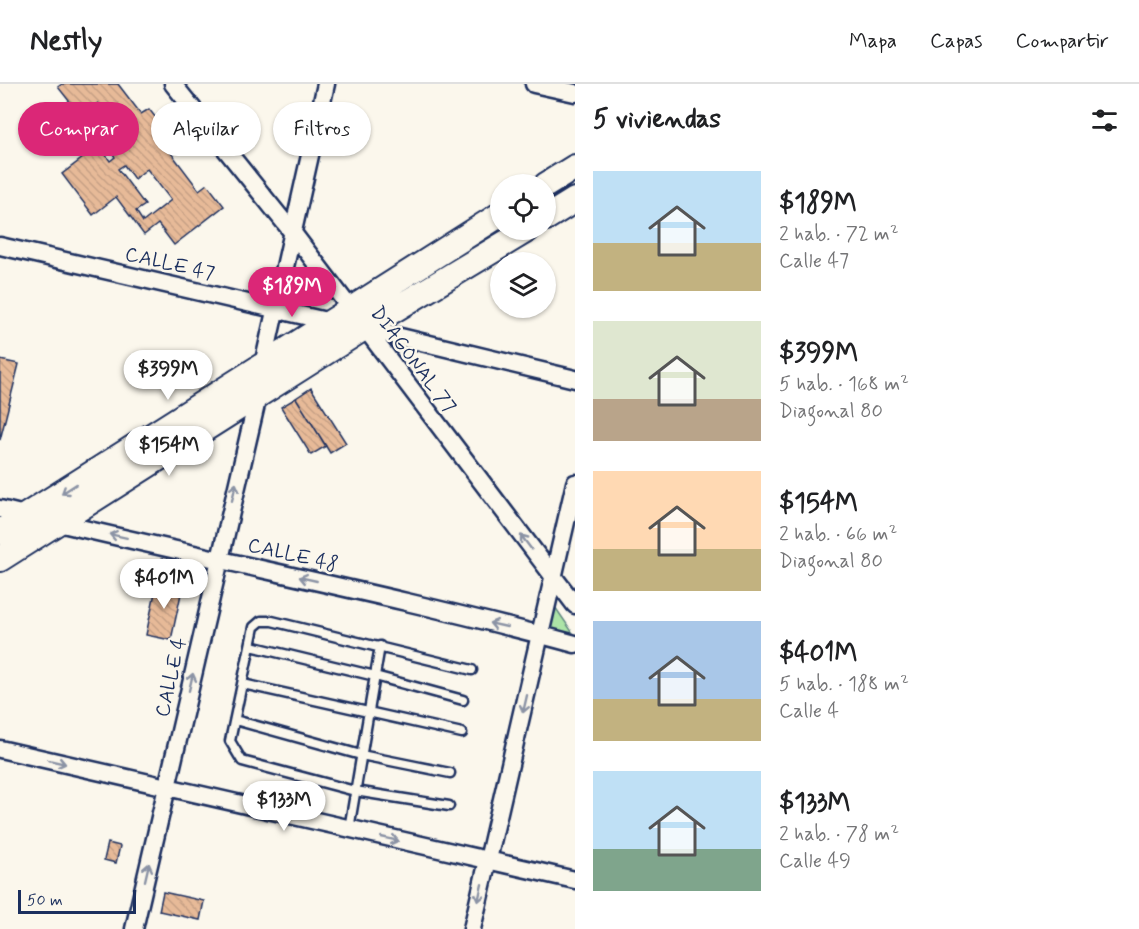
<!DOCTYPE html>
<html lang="es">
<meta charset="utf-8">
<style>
body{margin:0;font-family:Mynerve,sans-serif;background:#f2f2f2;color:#202124;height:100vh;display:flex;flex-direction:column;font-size:22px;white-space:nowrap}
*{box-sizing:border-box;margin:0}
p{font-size:20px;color:#757577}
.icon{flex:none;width:33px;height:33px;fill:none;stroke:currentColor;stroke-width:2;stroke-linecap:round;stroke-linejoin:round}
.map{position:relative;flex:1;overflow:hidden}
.panel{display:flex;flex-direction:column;background:#fff;width:564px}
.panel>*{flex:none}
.guide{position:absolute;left:18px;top:18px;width:466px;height:54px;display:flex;gap:12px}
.fabs{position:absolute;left:490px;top:90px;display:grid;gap:12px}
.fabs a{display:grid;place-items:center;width:66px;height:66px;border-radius:50%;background:#fff;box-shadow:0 2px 4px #0004;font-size:30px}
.scale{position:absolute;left:18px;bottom:15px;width:118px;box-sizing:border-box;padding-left:6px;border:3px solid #1b2f5e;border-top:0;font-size:16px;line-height:21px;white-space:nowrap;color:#1b2f5e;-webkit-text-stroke:4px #fbf7ec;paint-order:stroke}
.price{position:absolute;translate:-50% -51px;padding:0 14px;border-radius:21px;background:#fff;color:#222;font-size:20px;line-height:39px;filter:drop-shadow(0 2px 3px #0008)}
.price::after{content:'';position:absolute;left:50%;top:36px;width:18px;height:14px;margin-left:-9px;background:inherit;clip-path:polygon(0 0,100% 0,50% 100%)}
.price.selected{background:#db2777;color:#fff}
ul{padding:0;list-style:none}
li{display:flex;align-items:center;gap:18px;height:150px;padding:0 18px}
li span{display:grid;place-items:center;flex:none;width:168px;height:120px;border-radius:0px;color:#555}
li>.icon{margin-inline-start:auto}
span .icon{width:72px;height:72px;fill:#fffc;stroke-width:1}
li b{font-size:26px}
h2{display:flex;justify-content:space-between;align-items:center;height:72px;padding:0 18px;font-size:26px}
.tag{padding:0 21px;border-radius:27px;background:#fff;box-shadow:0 2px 4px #0004;font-size:21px;line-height:54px}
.tag.selected{background:#db2777;color:#fff}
header{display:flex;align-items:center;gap:36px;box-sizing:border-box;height:84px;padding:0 30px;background:#fff;border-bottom:2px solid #e0e0e0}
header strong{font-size:28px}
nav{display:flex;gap:33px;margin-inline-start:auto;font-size:21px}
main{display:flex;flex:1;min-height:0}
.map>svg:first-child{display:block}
</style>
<header>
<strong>Nestly</strong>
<nav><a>Mapa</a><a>Capas</a><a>Compartir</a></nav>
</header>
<main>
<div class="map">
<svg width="575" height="845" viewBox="0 0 575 845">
<defs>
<pattern id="building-back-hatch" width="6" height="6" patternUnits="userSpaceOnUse" patternTransform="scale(1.5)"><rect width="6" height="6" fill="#e7ba98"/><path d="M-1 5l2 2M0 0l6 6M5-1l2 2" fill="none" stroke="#c6a085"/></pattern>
</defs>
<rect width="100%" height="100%" fill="#fbf7ec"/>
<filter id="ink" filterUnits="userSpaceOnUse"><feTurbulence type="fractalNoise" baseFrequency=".0167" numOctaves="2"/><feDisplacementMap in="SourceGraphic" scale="12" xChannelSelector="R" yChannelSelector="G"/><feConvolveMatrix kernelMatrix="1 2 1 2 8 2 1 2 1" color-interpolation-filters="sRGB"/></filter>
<g filter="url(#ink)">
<path fill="#ace4a7" stroke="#648a82" stroke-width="1.5" d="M555,523L575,552L550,546Z"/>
<path fill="url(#building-back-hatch)" stroke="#1b2f5e" stroke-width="1.5" fill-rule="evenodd" d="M62,0H118L141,30L149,25L176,60L168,65L199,106L207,100L224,122L174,161L158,140L144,151L116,113L93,131L62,90L88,70L63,37L77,27L58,3ZM98,19L121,50L107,61L115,73L110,77L88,46L79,53L70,40ZM124,81L134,95L147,85L171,116L143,138L136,127L145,121L118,85Z
M0,276L19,280L0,356Z
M311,304L346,359L330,369L296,314Z
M296,314L326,362L311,371L281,323Z
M158,494L174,498L181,505V510L171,556L146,551Z
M108,759L120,762L116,779L104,776Z
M163,808L204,817L200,836L159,827Z"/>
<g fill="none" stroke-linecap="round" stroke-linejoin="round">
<g stroke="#1b2f5e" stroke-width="13">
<path id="lane" d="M251,562L375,592L463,616
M243,600L462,649
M235,636L361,671L450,689
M449,722L355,707L242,677L230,657L254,543L261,537H272L472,586
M349,745L380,562"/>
</g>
<g stroke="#1b2f5e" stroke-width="21">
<path id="street" d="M173,0L293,149L575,521
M534,0L575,9
M0,162L335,239
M363,244L575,295
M0,425C191,472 385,509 575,560
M0,665L575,796
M134,845L258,312L263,281L326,0
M472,845L575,399"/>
</g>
<g stroke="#1b2f5e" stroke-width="28">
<path id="secondary" d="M546,101L575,83
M546,134L575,116
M0,448L501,130
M0,475L364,244L527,146"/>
</g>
<use href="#lane" stroke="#fbf7ec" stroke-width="8"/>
<use href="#street" stroke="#fbf7ec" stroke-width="16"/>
<use href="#secondary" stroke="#fbf7ec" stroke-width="24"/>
</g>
<defs><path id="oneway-shaft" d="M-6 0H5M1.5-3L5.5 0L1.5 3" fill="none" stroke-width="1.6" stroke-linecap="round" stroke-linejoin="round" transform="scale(1.5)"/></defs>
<g stroke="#8b93a5">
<use href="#oneway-shaft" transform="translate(69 405) rotate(147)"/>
<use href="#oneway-shaft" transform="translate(234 408) rotate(-77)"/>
<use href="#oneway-shaft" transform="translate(118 452) rotate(-168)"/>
<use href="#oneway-shaft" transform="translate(526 458) rotate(-127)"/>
<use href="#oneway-shaft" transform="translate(308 495) rotate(-167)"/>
<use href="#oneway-shaft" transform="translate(498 541) rotate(-167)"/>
<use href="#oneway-shaft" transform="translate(191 598) rotate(-77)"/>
<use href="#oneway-shaft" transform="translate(525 620) rotate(103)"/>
<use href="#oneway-shaft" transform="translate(57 678) rotate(13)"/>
<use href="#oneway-shaft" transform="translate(390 755) rotate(13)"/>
<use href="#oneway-shaft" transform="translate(147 788) rotate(-77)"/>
<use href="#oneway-shaft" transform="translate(480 809) rotate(103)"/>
</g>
</g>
<g text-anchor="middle" stroke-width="5" stroke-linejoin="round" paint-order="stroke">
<g font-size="20" fill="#1b2f5e" stroke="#fbf7ec">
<text transform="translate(170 179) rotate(13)" y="7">CALLE 47</text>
<text transform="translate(414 275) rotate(53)" y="7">DIAGONAL 77</text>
<text transform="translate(293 470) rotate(13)" y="7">CALLE 48</text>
<text transform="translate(170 593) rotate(-77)" y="7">CALLE 4</text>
</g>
</g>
</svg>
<div class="fabs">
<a><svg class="icon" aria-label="locate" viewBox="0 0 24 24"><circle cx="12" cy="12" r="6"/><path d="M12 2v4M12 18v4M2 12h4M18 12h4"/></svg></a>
<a><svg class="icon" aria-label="layers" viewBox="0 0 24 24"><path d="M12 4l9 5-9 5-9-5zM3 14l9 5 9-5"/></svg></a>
</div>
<div class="scale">50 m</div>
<b class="price selected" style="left:292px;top:234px">$189M</b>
<b class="price" style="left:168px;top:317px">$399M</b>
<b class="price" style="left:169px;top:393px">$154M</b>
<b class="price" style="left:164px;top:526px">$401M</b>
<b class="price" style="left:284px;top:748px">$133M</b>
<div class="guide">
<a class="tag selected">Comprar</a>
<a class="tag">Alquilar</a>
<a class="tag">Filtros</a>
</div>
</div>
<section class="panel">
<h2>5 viviendas<svg class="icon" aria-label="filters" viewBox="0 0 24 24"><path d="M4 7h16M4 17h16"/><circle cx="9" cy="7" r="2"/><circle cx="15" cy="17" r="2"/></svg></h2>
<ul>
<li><span style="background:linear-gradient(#bfe0f5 60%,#c2b280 0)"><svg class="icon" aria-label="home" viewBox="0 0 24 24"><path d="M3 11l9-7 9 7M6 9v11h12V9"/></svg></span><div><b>$189M</b><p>2 hab. · 72 m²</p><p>Calle 47</p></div></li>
<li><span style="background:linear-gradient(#dfe7d0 65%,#b9a48a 0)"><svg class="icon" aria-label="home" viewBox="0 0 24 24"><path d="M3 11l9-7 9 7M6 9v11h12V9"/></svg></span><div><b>$399M</b><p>5 hab. · 168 m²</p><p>Diagonal 80</p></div></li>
<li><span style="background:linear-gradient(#ffd9b3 65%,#c2b280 0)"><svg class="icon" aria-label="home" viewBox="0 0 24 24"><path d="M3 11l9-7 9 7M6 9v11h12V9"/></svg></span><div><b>$154M</b><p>2 hab. · 66 m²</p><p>Diagonal 80</p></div></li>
<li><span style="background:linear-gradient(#a9c7e8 65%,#c2b280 0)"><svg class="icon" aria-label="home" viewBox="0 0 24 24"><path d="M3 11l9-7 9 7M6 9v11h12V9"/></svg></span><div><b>$401M</b><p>5 hab. · 188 m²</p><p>Calle 4</p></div></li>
<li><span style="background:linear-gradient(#bfe0f5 65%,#7fa58c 0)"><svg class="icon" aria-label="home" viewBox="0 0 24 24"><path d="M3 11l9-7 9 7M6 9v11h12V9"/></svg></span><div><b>$133M</b><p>2 hab. · 78 m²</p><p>Calle 49</p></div></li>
</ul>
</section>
</main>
